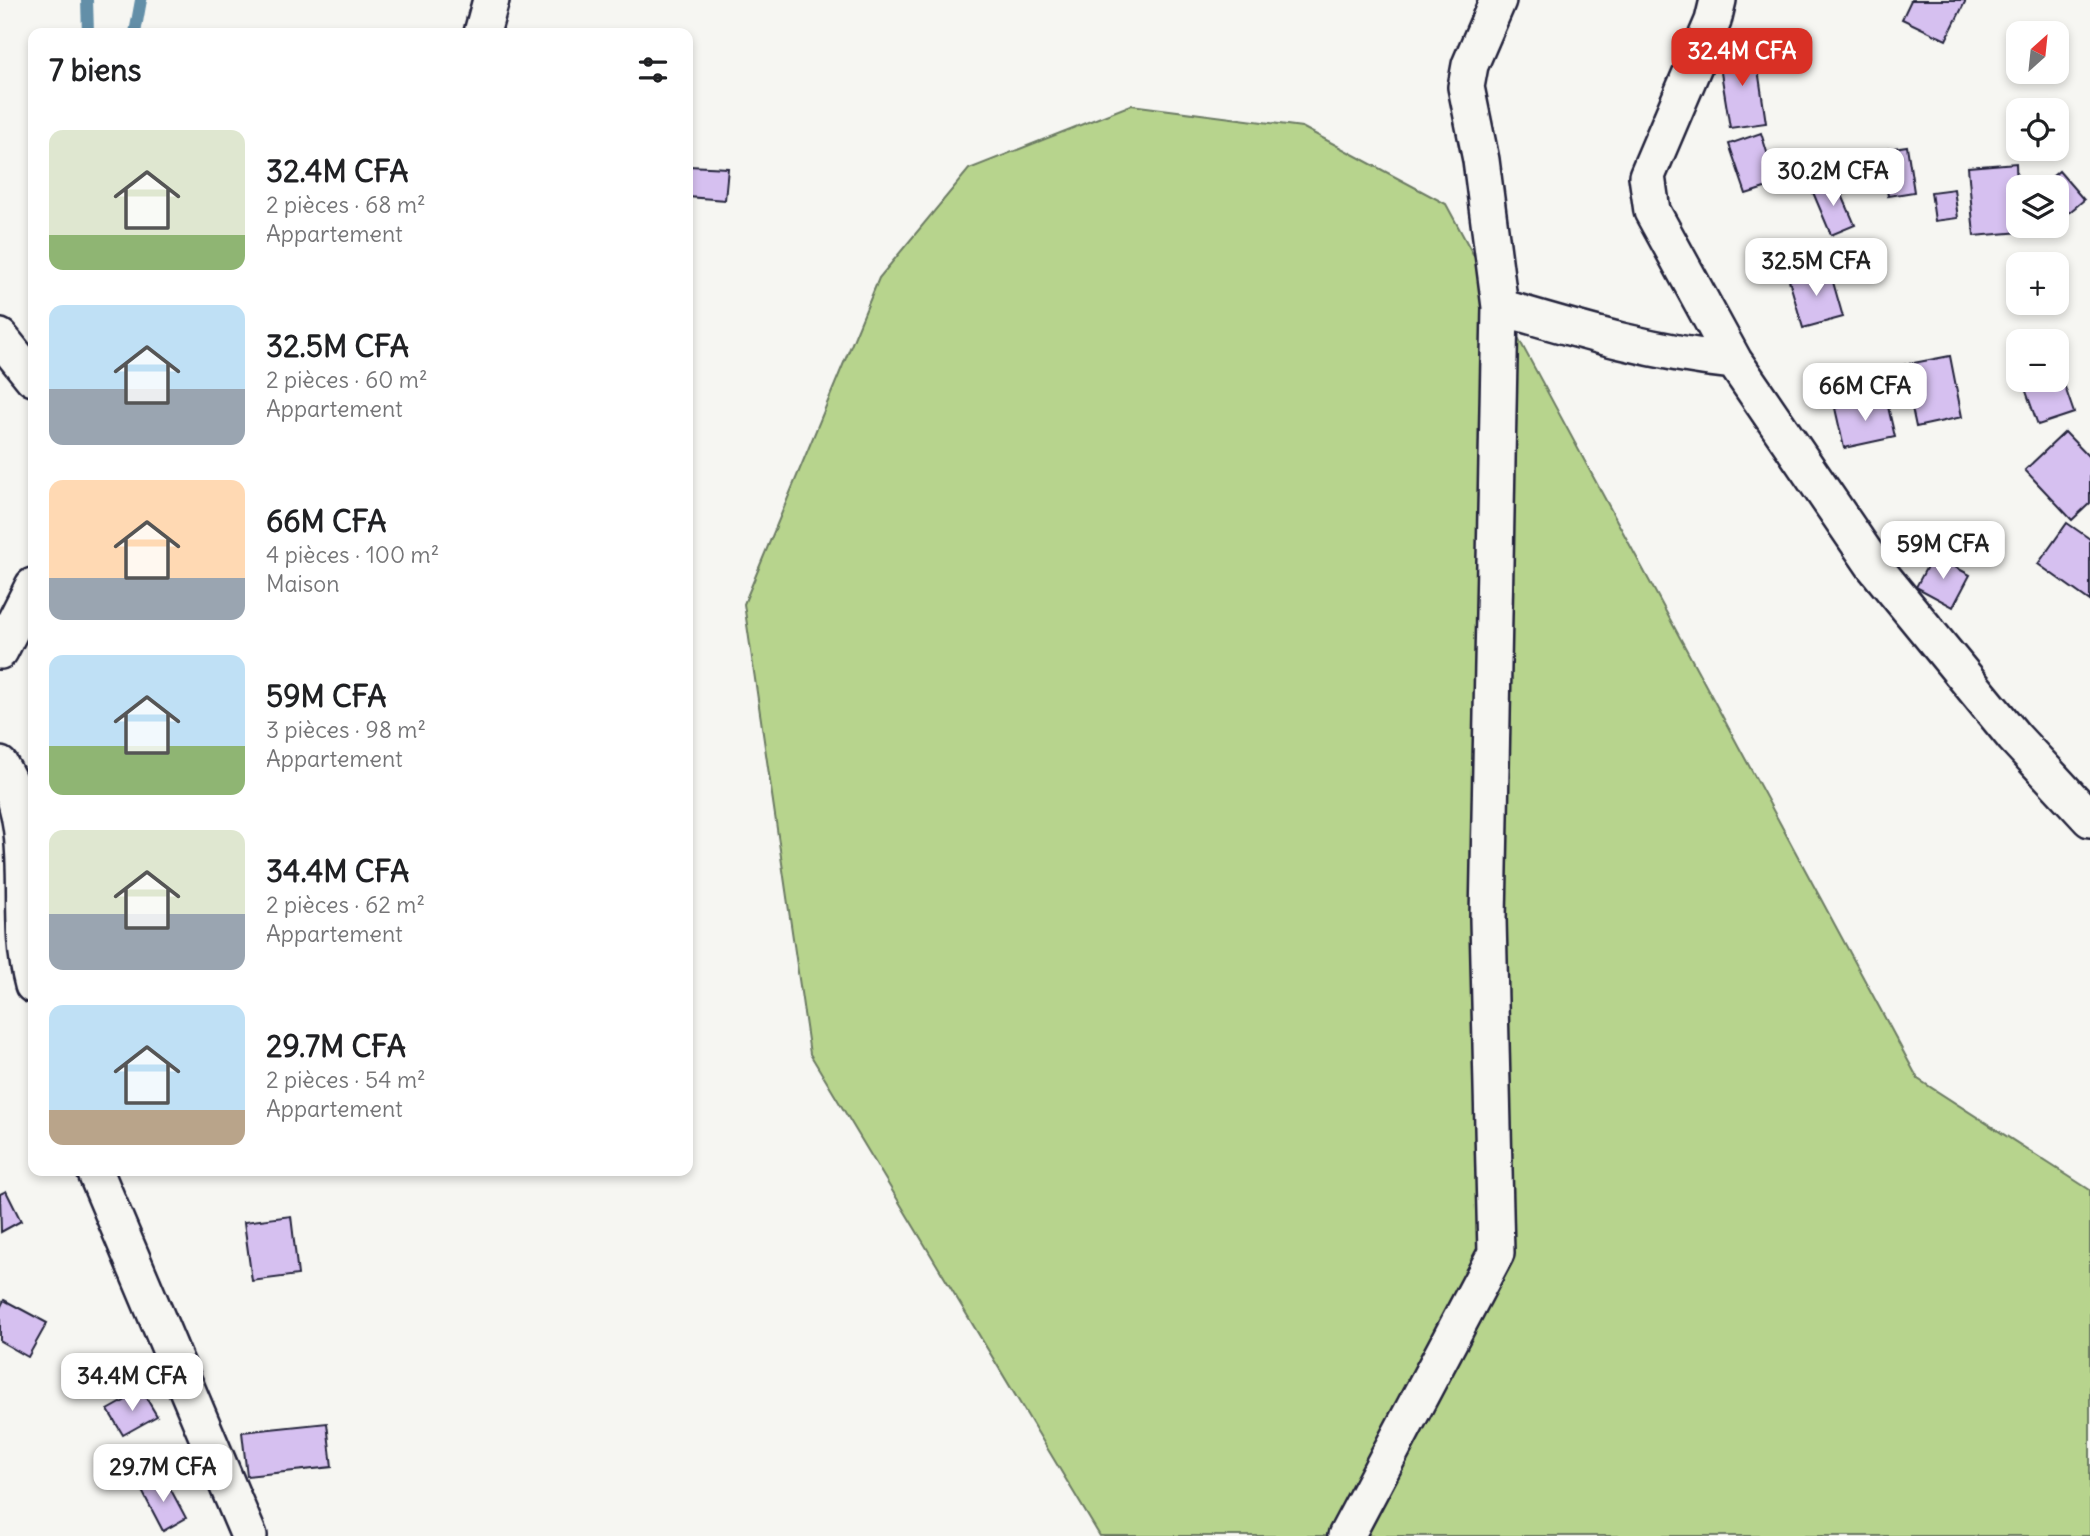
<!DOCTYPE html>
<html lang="fr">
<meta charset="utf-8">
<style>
body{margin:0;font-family:Delius,sans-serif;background:#f6f6f6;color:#202124;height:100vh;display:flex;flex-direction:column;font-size:26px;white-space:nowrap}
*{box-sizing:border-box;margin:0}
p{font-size:23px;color:#757577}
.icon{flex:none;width:38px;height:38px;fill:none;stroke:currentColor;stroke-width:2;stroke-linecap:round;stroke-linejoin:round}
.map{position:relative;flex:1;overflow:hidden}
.drawer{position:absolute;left:28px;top:28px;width:665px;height:1148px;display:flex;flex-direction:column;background:#fff;border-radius:14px;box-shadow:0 4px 10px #0003}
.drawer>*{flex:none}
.needle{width:46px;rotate:27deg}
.fabs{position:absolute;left:2006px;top:21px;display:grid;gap:14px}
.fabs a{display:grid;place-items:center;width:63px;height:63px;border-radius:14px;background:#fff;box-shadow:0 4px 10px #0003;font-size:35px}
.price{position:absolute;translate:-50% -60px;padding:0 16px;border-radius:14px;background:#fff;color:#222;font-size:23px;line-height:46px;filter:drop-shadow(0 2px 4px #0008)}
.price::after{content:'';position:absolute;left:50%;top:42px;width:21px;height:16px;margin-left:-10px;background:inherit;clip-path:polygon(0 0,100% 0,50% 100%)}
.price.on{background:#d93025;color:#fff}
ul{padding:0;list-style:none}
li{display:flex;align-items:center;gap:21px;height:175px;padding:0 21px}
li span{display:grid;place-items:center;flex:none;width:196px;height:140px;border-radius:14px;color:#555}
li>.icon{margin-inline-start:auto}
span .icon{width:84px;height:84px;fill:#fffc;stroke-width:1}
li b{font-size:30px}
h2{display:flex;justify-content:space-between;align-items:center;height:84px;padding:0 21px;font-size:30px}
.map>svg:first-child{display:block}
</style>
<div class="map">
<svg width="2090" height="1536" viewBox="0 0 2090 1536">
<rect width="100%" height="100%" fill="#f6f6f2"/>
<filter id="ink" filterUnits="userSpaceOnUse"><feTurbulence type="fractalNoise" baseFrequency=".0143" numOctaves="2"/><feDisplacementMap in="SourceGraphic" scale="14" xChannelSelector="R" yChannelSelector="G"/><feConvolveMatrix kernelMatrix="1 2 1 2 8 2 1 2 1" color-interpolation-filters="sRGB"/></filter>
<g filter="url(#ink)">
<path fill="#b7d48d" stroke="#6c7b64" stroke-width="2" d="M1131,105L1302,127L1446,204L1918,1079L2090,1190V1536H1100L810,1054L744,604L879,278L969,169Z"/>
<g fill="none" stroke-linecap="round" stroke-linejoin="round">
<path stroke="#638fa8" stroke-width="12" d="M87,0L88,33
M135,33L141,0"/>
</g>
<path fill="#d6c0f0" stroke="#22223b" stroke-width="2" d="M1911,0H1966L1946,40L1902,19Z
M1755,49L1766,123L1730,128L1718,54Z
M1761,133L1777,184L1746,194L1729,144Z
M1907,146L1914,192L1888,196L1880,150Z
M2016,163L2018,226H2021V232L1974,236L1968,167Z
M688,166L728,168L725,200L688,197Z
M2059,171L2084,200L2065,216L2056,206V187H2040Z
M1836,181L1855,225L1831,235L1812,190Z
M1954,189L1958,218L1935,221L1931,192Z
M1859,244L1867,271L1850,275L1843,248Z
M1829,268L1843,317L1803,328L1789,280Z
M1950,356L1962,417L1916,427L1903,365Z
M2057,364L2074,413L2038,425L2022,380H2056Z
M1886,398L1895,437L1844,448L1835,408Z
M2065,432L2090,458V503L2072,520L2025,470Z
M2067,523L2090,539V601L2038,564Z
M1933,555L1970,575L1953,607L1916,587Z
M6,1191L21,1221L1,1232L0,1194Z
M291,1216L298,1275L252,1281L244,1222Z
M4,1300L47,1323L28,1357L0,1341V1308Z
M142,1391L157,1416L123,1435L108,1410Z
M327,1423L332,1467L247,1476L242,1432Z
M164,1477L186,1518L163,1531L141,1489Z"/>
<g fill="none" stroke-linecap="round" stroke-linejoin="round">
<g stroke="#22223b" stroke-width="40">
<path id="minor" d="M1718,0L1713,21L1647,176L1652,211L1734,361L1874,566L2014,737L2090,819
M482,33L491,0
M1500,307C1578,330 1653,353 1734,361
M0,337L33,378
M0,651L33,586
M0,765C41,831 13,913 33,985
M95,1171L249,1536
M1346,1536L1496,1253L1488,919L1500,307L1481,160L1466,87L1470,65L1498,0"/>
</g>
<use href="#minor" stroke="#f6f6f2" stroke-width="35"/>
</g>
</g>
</svg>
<div class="fabs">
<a><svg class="needle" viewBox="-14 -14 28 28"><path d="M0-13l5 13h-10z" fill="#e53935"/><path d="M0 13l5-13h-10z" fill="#757577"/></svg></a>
<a><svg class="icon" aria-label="locate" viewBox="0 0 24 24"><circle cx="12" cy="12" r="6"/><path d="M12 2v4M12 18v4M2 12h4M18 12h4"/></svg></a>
<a><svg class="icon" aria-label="layers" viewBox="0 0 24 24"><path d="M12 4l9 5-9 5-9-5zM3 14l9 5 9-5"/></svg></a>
<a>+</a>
<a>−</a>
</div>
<b class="price on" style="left:1742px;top:88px">32.4M CFA</b>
<b class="price" style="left:1833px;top:208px">30.2M CFA</b>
<b class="price" style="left:1816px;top:298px">32.5M CFA</b>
<b class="price" style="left:1865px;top:423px">66M CFA</b>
<b class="price" style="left:1943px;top:581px">59M CFA</b>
<b class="price" style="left:132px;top:1413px">34.4M CFA</b>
<b class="price" style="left:163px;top:1504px">29.7M CFA</b>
<section class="drawer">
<h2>7 biens<svg class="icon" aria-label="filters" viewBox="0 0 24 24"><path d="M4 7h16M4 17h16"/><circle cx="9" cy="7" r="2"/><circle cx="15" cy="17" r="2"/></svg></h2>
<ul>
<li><span style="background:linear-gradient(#dfe7d0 75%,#8fb573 0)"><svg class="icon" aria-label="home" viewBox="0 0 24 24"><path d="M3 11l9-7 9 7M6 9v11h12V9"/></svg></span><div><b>32.4M CFA</b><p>2 pièces · 68 m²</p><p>Appartement</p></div></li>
<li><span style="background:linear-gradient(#bfe0f5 60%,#9aa5b1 0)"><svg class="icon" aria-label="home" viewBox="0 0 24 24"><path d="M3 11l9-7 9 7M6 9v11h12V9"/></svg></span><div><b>32.5M CFA</b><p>2 pièces · 60 m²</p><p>Appartement</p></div></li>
<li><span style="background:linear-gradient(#ffd9b3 70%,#9aa5b1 0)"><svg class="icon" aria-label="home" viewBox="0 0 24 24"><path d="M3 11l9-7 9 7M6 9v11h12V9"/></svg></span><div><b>66M CFA</b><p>4 pièces · 100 m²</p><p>Maison</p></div></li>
<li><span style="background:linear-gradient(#bfe0f5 65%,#8fb573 0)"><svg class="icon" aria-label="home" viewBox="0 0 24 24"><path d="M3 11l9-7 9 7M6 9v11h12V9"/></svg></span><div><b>59M CFA</b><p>3 pièces · 98 m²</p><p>Appartement</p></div></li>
<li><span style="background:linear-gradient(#dfe7d0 60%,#9aa5b1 0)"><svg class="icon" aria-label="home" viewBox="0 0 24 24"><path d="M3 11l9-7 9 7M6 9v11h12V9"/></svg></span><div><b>34.4M CFA</b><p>2 pièces · 62 m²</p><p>Appartement</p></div></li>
<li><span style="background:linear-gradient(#bfe0f5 75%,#b9a48a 0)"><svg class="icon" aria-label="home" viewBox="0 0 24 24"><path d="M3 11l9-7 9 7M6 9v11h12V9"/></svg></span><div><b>29.7M CFA</b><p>2 pièces · 54 m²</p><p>Appartement</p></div></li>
</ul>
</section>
</div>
